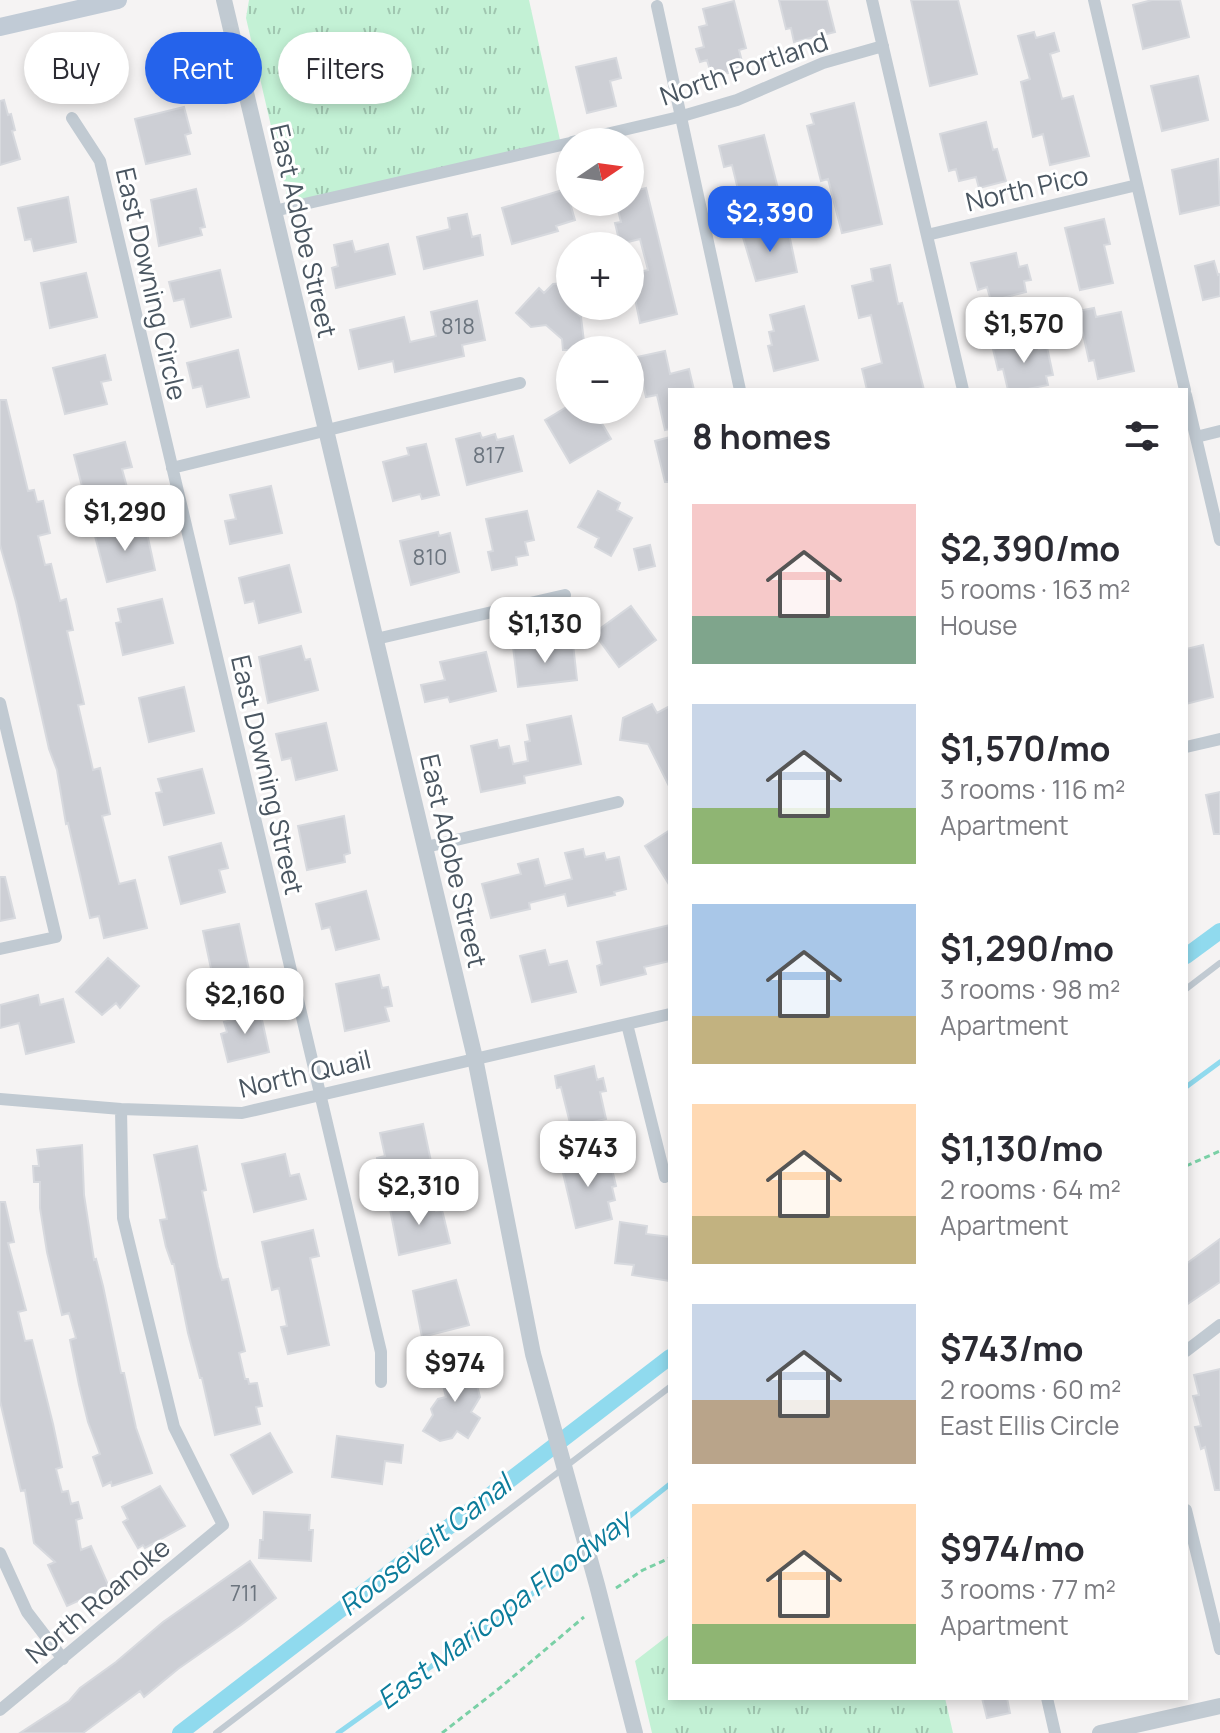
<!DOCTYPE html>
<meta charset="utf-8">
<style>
body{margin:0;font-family:Manrope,sans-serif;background:#f7f7f7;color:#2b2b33;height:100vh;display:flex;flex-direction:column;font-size:30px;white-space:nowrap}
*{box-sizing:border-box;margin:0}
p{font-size:26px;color:#7c7c81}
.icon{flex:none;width:44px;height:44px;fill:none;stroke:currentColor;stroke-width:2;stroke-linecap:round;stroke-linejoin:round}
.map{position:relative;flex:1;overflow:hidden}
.sheet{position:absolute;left:668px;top:388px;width:520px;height:1312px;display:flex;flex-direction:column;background:#fff;border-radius:0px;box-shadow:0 4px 12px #0003}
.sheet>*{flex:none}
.top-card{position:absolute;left:24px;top:32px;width:524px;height:72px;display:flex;gap:16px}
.needle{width:52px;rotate:77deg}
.buttons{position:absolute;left:556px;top:128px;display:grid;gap:16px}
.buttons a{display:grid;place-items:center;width:88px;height:88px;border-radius:50%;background:#fff;box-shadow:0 4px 12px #0003;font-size:40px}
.price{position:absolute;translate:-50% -68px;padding:0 18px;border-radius:16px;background:#fff;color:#222;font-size:26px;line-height:52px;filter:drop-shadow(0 2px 4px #0008)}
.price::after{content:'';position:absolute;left:50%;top:48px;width:24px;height:18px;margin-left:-12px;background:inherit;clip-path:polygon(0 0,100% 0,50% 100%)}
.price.on{background:#2563eb;color:#fff}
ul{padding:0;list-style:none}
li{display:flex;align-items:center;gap:24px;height:200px;padding:0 24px}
li span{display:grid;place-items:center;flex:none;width:224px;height:160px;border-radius:0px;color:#555}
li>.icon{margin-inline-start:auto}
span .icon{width:96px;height:96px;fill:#fffc;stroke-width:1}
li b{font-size:34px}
h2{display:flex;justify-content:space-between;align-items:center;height:96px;padding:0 24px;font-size:34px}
.pill{padding:0 28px;border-radius:36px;background:#fff;box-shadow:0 4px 12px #0003;font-size:28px;line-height:72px}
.pill.on{background:#2563eb;color:#fff}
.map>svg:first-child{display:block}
</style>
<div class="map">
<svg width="1220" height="1733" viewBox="0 0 1220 1733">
<defs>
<pattern id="park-tufts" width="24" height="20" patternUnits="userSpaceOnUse" patternTransform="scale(2)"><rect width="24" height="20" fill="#c3f1d5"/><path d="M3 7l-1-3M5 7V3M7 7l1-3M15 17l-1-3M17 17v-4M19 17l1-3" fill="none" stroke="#a0c6b0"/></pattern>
</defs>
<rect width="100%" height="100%" fill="#f5f3f3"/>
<path fill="url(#park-tufts)" d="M249,0H529L560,140L289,204L246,18Z
M670,1634V1698H945L953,1733H652L635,1661Z"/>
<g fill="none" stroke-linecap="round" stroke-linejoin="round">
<path stroke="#90daee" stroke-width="5" d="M1186,1087L1220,1062
M338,1733L527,1598L670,1484"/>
<path stroke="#90daee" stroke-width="16" d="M1186,956L1220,931
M180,1733L670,1357"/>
</g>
<path fill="#cdcfd5" stroke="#d7d9de" stroke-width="2" d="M779,0H827L835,32L794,42L791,28L786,29Z
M911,0H958L977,74L930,86Z
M1152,0H1180L1189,37L1143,49L1133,5Z
M734,1L746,48L739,50L744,69L712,77L707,60L700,62L696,49L704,47L699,27L707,25L703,9Z
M1034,32L1036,38L1054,33L1059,51L1050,54L1062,99L1073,96L1089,156L1050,165L1043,134L1033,137L1021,82L1030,79L1018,36Z
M616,58L621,78L610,81L616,106L587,113L576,67Z
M1198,76L1208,120L1162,131L1151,86Z
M4,100L8,115L11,114L15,130L12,131L20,159L0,165V101Z
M854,103L882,224L842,233L828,179L821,181L807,126L814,124L811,114Z
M184,107L191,133L185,135L190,154L146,164L135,119Z
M986,122L993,150L997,149L1006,181L979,188L976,177L959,181L956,169L949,171L940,134Z
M764,135L781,200L743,210L732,165L724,167L719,146Z
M1218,159L1220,205L1180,214L1172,170Z
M646,188L677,314L640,323L630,274L648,270L640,239L620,244L615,223L621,222L616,202H630V192Z
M196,189L205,227L200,228L202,235L159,246L151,200Z
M566,189L575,220L556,226L558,231L512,244L502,208Z
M68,197L76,242L34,251L31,239L25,240L18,208Z
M467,214L472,237L480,235L483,255L424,269L417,237L450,229L448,218Z
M1104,219L1110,244L1104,245L1113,283L1080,290L1065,228Z
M788,229L797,272L756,281L742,234L761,230L762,235Z
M352,241L355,252L388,244L395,274L336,288L332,268L338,266L334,245Z
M1016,253L1019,267L1027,265L1031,280L1024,281L1026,292L991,301L987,287L978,290L971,263Z
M1214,261L1218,275L1220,274V296L1203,300L1195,266Z
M890,265L898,304L902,303L924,390H867L862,369L882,363L871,315L859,318L852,286L873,281L871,269Z
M220,270L231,317L191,327L184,299L174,301L169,282Z
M86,273L97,317L50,328L41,283Z
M564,283L570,289V307L581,317L585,350H563L562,339L546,325L531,327L516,313L539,288L544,293L553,284Z
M477,301L485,340L462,345L464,356L395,372L393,361L359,369L350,330L404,317L410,342L436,336L431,312Z
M804,306L818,360L774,371L768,346L772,345L769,332L774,331L770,315Z
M1094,308L1096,317L1121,312L1134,371L1098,379L1094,360L1089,361L1078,311Z
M1037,339L1039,349L1047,347L1053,375L1046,376L1048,385L1023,390H1008L1003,369L998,370L993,349Z
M238,350L249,397L207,407L202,386L193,388L187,363Z
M665,351L670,374L689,369L694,390H670V429L665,430L657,395L646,397L637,357Z
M105,355L111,380L101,382L107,404L65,414L53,368Z
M0,400H6L28,491L34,490L37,502L43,501L50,533L38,536L45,565L51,564L60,601L66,599L73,630L67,631L84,704L78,705L93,770L100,768L110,814L102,816L119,884L135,880L147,928L104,938L99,916L90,918L68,823L66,824L57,770L49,749L16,602L0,545Z
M570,405V410H594L611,439L570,463L545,420Z
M480,433L482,438L495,434L497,440L513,436L522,471L467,485L456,439Z
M670,437V482H665L655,441Z
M125,442L132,467L122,469L128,491L86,502L74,455Z
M426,444L439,495L422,499L420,494L393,501L383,462L409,455L407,448Z
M271,486L282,533L230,544L225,521L236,519L230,495Z
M598,491L620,503L617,510L632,518L611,556L595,547L599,538L578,527Z
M527,511L534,540L525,542L528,555L516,557L517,565L492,570L488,552L493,551L486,519Z
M145,524L155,570L107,582L95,536Z
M438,532L439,536L450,533L459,572L411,585L400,541Z
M650,545L655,566L639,570L634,549Z
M289,565L301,612L259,623L254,601L245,603L239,578Z
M162,599L173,643L123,655L116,623L121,622L118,609Z
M631,606L656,640L619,667L594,633Z
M573,644L577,680L518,687L513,647L533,645L534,649Z
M1203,645L1213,697L1186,704V649Z
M301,646L305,660L310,659L318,690L268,703L259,657Z
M486,652L496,691L450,702L448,697L425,702L421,685L445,680L440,662Z
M184,687L194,731L149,742L139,698Z
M652,704L657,713L670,706V788L648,744L620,740L623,718Z
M571,716L581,764L524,776L525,783L481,792L471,746L497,740L499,748L509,746L513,764L528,761L525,742L530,741L527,725Z
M326,723L337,770L296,780L291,758L282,760L276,734Z
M202,769L214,813L164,825L156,793L162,792L158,779Z
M1220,792V834H1214L1206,795Z
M344,816L350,853L344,855L345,862L307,870L298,826Z
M670,830V886L645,846Z
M221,843L228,868L219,870L225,892L181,904L169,857Z
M583,849L585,857L604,853L606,860L619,857L626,889L614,892L615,895L568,906L565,894L529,903L530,909L491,918L482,884L521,874L518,864L538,859L545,886L572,879L565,853Z
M0,877H5L15,918L0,921Z
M366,891L379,939L336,950L330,927L322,929L316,904Z
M239,924L249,970L213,978L203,931Z
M670,925V961L644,967L646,974L601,985L597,966L602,964L597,942Z
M545,950L549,965L567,961L576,992L532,1002L520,956Z
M108,958L139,986L120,1008L116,1003L102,1015L76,992Z
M379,975L382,988L388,987L392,1006L385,1007L389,1021L345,1031L336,984Z
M38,995L40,1005L63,999L74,1042L26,1054L19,1023L0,1028V1005Z
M259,1006L269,1052L228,1062L221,1034L227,1032L224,1022L239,1018L238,1012Z
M594,1066L597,1080L603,1078L606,1091L600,1092L606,1119L571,1127L561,1087L557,1088L555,1076Z
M423,1124L433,1171L382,1183L377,1158L385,1156L380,1133Z
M82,1145L84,1195L94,1260L96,1259L103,1286L121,1373H124L136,1428L152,1473L112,1486L111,1482L103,1486L93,1457L100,1454L88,1422L79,1385L70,1340L76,1338L69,1313L62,1315L47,1252L40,1208V1182H34L33,1166H39L37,1150Z
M197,1146L206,1190L202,1191L218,1267L222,1280L228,1279L245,1351L239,1353L245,1379H248L249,1384L257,1383L262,1406L256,1407L260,1424L215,1435L202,1378H200L188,1333L174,1264H172L166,1247L160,1220L167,1219L154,1155Z
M584,1150L589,1170L611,1165L616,1186L612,1187L615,1200L608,1202L612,1219L576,1228L559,1156Z
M285,1154L290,1176L299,1174L306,1199L254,1212L242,1164Z
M432,1199L436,1211L442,1210L450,1243L399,1255L390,1209Z
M0,1202H5L14,1242L8,1243L26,1310L18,1312L25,1341L32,1340L53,1424L62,1467L56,1469L62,1492L68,1491L71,1504L78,1502L82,1518L76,1520L81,1550L91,1546L109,1587L67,1606L48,1565L55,1562L34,1543L25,1490L21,1491L0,1401Z
M620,1222L647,1226L646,1234L670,1237V1281L632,1275L634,1265L615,1263Z
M313,1230L319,1256L310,1258L329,1345L288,1354L281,1327L287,1326L279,1288L272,1290L262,1242Z
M1220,1239V1282L1186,1305V1264Z
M456,1280L469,1325L422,1337L413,1291Z
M471,1362L480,1397L471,1412L480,1418L468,1438L457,1431L452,1438L440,1441L423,1431L433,1415L431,1409L438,1399L446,1397L439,1370Z
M1220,1369V1490H1215L1205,1447L1201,1449L1195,1427L1201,1426L1193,1396L1199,1395L1194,1375Z
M270,1433L292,1472L253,1494L231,1455Z
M337,1436L403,1445L401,1463L385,1461L382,1484L332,1477Z
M160,1486L185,1526L145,1548L143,1545L138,1548L123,1522L128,1519L122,1507Z
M264,1512L310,1515L309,1530H313L311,1561L259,1558L260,1540H263Z
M250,1561L276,1598L241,1625L178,1669L144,1697L140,1691L83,1733H20L69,1701L80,1688L116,1662L163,1622Z
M982,1698H1007L1010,1713L987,1718Z"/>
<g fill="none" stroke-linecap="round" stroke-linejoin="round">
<path stroke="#7ad0a6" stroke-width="3" stroke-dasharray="6 4" stroke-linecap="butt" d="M1186,1166L1220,1151
M616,1588L643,1570L670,1558
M442,1733L501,1687L584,1617"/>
<path stroke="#c1cad2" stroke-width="6" d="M1186,989L1220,963
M216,1733L670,1387"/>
<path stroke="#c1cad2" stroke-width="12" d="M872,0L963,390
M1094,0L1185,390
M657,6L740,390
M72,118L100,161L381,1352V1382
M572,142L679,117L737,100L823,63L883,46
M274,211L570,143
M927,235L1137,185
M1186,395L1220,540
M1196,437L1220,431
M172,468L520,383
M376,639L565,595
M0,703L56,937L0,949
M1186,747L1220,739
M426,847L618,802
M627,1024L665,1177
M0,1099L121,1109L242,1113L670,1014
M1186,1351L1220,1325
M1186,1510L1220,1649
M0,1553L27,1612L63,1659
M1047,1698L1055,1733
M0,1710L223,1525L174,1427L123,1218L121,1109"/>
<path stroke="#c1cad2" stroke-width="16" d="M224,0L475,1058L533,1354L597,1585L635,1733
M1100,1733L1220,1706"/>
<path stroke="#c1cbd6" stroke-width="18" d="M0,27L118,0"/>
</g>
<g text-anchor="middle" stroke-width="6" stroke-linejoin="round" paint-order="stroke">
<g font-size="22" fill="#6b747e">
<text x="458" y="334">818</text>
<text x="489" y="463">817</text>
<text x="430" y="565">810</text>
<text x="244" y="1601">711</text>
</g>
<g font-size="26" fill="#4a5661" stroke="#fff">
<text transform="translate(744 69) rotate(-19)" y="9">North Portland</text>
<text transform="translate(1027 189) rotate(-13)" y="9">North Pico</text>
<text transform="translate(303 231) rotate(77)" y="9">East Adobe Street</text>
<text transform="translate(151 284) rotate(77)" y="9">East Downing Circle</text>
<text transform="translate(267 775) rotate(77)" y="9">East Downing Street</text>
<text transform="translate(453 861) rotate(77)" y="9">East Adobe Street</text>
<text transform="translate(305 1074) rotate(-13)" y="9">North Quail</text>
<text transform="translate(98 1601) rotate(-40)" y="9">North Roanoke</text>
</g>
<g font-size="28" font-style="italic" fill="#0c7c9b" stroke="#fff">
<text transform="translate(425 1545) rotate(-38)" y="10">Roosevelt Canal</text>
<text transform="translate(504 1610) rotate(-37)" y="10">East Maricopa Floodway</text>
</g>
</g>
</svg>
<div class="buttons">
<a><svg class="needle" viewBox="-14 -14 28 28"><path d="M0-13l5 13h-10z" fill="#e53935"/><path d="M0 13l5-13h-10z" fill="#7c7c81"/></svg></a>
<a>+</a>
<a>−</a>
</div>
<b class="price on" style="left:770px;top:254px">$2,390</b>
<b class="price" style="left:1024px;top:365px">$1,570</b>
<b class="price" style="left:125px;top:553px">$1,290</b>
<b class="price" style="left:545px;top:665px">$1,130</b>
<b class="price" style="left:245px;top:1036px">$2,160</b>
<b class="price" style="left:588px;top:1189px">$743</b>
<b class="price" style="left:419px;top:1227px">$2,310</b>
<b class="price" style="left:455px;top:1404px">$974</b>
<div class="top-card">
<a class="pill">Buy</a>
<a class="pill on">Rent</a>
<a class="pill">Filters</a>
</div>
<section class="sheet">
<h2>8 homes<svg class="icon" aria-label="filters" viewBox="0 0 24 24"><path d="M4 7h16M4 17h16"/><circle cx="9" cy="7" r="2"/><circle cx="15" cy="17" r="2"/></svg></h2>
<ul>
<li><span style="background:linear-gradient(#f6c9c9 70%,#7fa58c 0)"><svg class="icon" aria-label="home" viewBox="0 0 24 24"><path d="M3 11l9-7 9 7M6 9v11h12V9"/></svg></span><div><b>$2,390/mo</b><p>5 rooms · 163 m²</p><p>House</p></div></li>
<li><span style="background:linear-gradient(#c9d6e8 65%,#8fb573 0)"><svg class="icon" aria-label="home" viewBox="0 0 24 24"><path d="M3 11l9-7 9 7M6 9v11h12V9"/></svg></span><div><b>$1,570/mo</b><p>3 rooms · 116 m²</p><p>Apartment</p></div></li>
<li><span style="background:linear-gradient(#a9c7e8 70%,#c2b280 0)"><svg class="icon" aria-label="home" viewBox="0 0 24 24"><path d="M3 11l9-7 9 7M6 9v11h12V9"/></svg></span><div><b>$1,290/mo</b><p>3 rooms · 98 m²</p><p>Apartment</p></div></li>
<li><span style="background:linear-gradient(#ffd9b3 70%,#c2b280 0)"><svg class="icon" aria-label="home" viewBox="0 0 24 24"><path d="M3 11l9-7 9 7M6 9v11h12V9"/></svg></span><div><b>$1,130/mo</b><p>2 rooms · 64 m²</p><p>Apartment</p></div></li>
<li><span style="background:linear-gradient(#c9d6e8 60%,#b9a48a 0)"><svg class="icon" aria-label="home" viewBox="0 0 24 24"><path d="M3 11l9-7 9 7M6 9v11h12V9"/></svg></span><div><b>$743/mo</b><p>2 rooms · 60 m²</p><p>East Ellis Circle</p></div></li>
<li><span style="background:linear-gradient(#ffd9b3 75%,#8fb573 0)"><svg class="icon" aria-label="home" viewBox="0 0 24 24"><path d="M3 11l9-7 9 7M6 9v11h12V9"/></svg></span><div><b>$974/mo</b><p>3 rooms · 77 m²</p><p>Apartment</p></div></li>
</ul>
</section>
</div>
